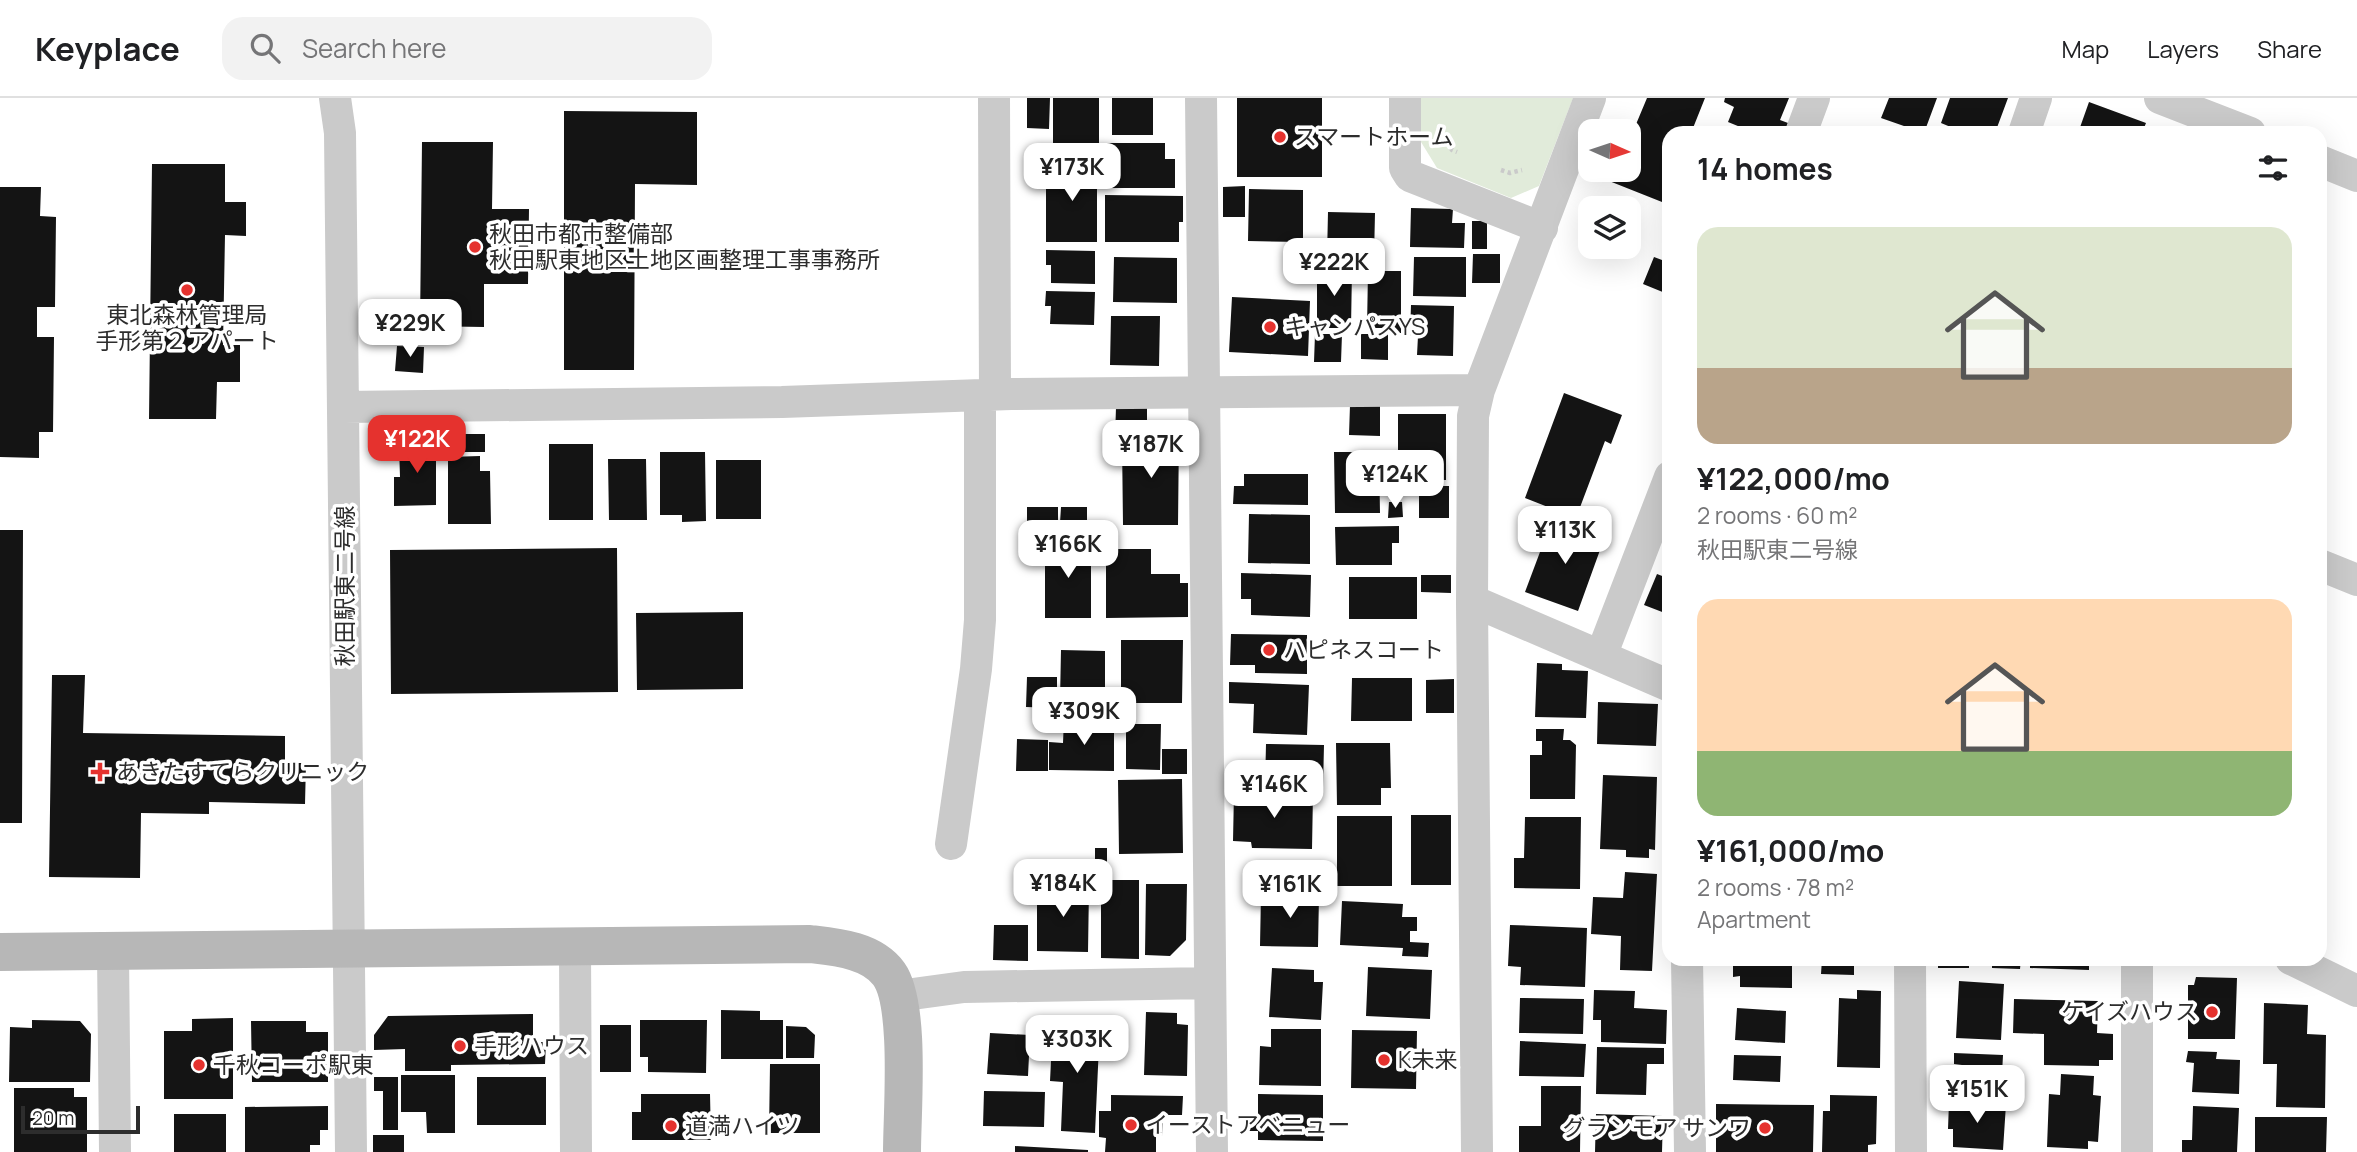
<!DOCTYPE html>
<meta charset="utf-8">
<style>
body{margin:0;font-family:Manrope,"Noto Sans JP",sans-serif;background:#f2f2f2;color:#202124;height:100vh;display:flex;flex-direction:column;font-size:26px;white-space:nowrap}
*{box-sizing:border-box;margin:0}
p{font-size:23px;color:#757577}
.icon{flex:none;width:38px;height:38px;fill:none;stroke:currentColor;stroke-width:2;stroke-linecap:round;stroke-linejoin:round}
.map{position:relative;flex:1;overflow:hidden}
.drawer{position:absolute;left:1662px;top:28px;width:665px;height:840px;display:flex;flex-direction:column;background:#fff;border-radius:21px;box-shadow:0 7px 28px #0002}
.drawer>*{flex:none}
.needle{width:46px;rotate:93deg}
.tools{position:absolute;left:1578px;top:21px;display:grid;gap:14px}
.tools a{display:grid;place-items:center;width:63px;height:63px;border-radius:14px;background:#fff;box-shadow:0 7px 28px #0002;font-size:35px}
.scale{position:absolute;left:21px;bottom:18px;width:119px;box-sizing:border-box;padding-left:7px;border:4px solid #2d2d2d;border-top:0;font-size:19px;line-height:24px;white-space:nowrap;color:#2d2d2d;-webkit-text-stroke:5px #fff;paint-order:stroke}
.price{position:absolute;translate:-50% -60px;padding:0 16px;border-radius:14px;background:#fff;color:#222;font-size:23px;line-height:46px;filter:drop-shadow(0 2px 4px #0008)}
.price::after{content:'';position:absolute;left:50%;top:42px;width:21px;height:16px;margin-left:-10px;background:inherit;clip-path:polygon(0 0,100% 0,50% 100%)}
.price.active{background:#e5322e;color:#fff}
ul{padding:0;list-style:none}
li{display:grid;align-content:center;gap:14px;height:371px;padding:0 35px}
li span{display:grid;place-items:center;height:217px;border-radius:21px;color:#555}
li>.icon{margin-inline-start:auto}
span .icon{width:126px;height:126px;fill:#fffc;stroke-width:1}
li b{font-size:30px}
h2{display:flex;justify-content:space-between;align-items:center;height:84px;padding:0 35px;font-size:30px}
header{display:flex;align-items:center;gap:42px;box-sizing:border-box;height:98px;padding:0 35px;background:#fff;border-bottom:2px solid #e0e0e0}
header strong{font-size:33px}
nav{display:flex;gap:38px;margin-inline-start:auto;font-size:24px}
.search{width:490px;height:63px;background:#f2f2f2;display:flex;align-items:center;gap:18px;box-sizing:border-box;padding:0 24px;border-radius:21px;color:#757577;font-size:26px}
.map>svg:first-child{display:block}
</style>
<header>
<strong>Keyplace</strong>
<div class="search"><svg class="icon" aria-label="search" viewBox="0 0 24 24"><circle cx="10" cy="10" r="6"/><path d="M15 15l6 6"/></svg>Search here</div>
<nav><a>Map</a><a>Layers</a><a>Share</a></nav>
</header>
<div class="map">
<svg width="2357" height="1054" viewBox="0 0 2357 1054">
<rect width="100%" height="100%" fill="#fff"/>
<path fill="#e1ebda" d="M1420,0H1573L1539,88L1511,100L1437,70L1421,44Z"/>
<path fill="#141414" d="M1027,0H1050L1049,31L1027,30Z
M1053,0H1099V58H1053Z
M1112,0H1153V37H1112Z
M1237,0H1322V79H1237Z
M1647,0H1705L1691,35H1670V85L1662,104L1594,77L1596,72H1629V43Z
M1725,0H1789L1780,22L1788,25L1784,35H1755L1728,24L1734,9L1724,4Z
M1889,0H1937L1924,35L1881,20Z
M1950,0H2008L1995,35H1965L1941,25Z
M2089,4L2146,25L2142,35H2078Z
M564,13L697,14V87L635,86L634,272H564Z
M422,44H493L492,111H529L528,186H484V229L420,228Z
M1106,45H1165V61H1175V90H1106Z
M1052,63H1097V144H1046V87H1052Z
M152,66H225V104H246V138L225,137L223,247H240V284H217L216,321H149Z
M1245,88V119H1223V89Z
M0,89H41L40,118L56,119L55,209H37V239H54L53,334H39V360L0,359Z
M1249,91L1303,92V144L1248,143Z
M1105,97L1183,98V124H1179V144H1105Z
M1411,110L1453,111L1452,125H1465L1464,150L1410,149Z
M1328,114L1375,115L1374,160L1327,159Z
M1472,123H1487V151H1472Z
M1046,152L1095,153V186L1051,185V167H1046Z
M1473,156H1500V185H1472Z
M1114,159L1177,160V205L1113,204Z
M1414,159H1466V199L1413,198Z
M1654,159L1670,165V197L1643,186Z
M1317,170L1352,171L1351,230H1317Z
M1368,173H1401V235H1386L1387,230H1367Z
M1046,193L1095,194L1094,227L1050,226L1051,208H1045Z
M1232,199L1310,203L1308,258L1229,254Z
M1411,207L1454,208L1453,258L1417,257L1418,238L1410,237Z
M1111,218H1160L1159,268L1110,267Z
M1315,236H1342L1341,264H1314Z
M1361,236H1388V262L1361,261Z
M397,248L424,249L423,275L395,273Z
M1564,295L1622,317L1611,346L1605,343L1576,420L1525,400Z
M1350,307H1380V338L1349,337Z
M1116,309H1147V341H1115Z
M1398,316H1446V382L1398,381Z
M1179,334L1178,427H1123L1122,342H1149L1148,335Z
M454,336H485V354H454Z
M436,341V407L394,408V379H400L399,348L421,347V342Z
M549,346H593V422H549Z
M660,354H705L706,423L682,424V417H660Z
M1334,354H1379L1380,415H1335Z
M480,358V373H490L491,426H448V359Z
M608,361H646L647,422H609Z
M716,362H761V421H716Z
M1244,376H1308V407L1233,406L1234,388H1244Z
M1419,388H1449V420H1419Z
M1389,404H1402L1403,419L1388,420Z
M1027,409H1058V442H1027Z
M1061,409H1087V425H1060Z
M1249,416L1310,417V466L1248,465Z
M1552,422L1604,441L1578,513L1525,494Z
M1399,428V445H1392V467H1336L1335,429Z
M0,432H23L22,725H0Z
M1045,444H1091V520H1045Z
M617,450L618,594L391,596L390,452Z
M1106,451H1151V476H1180V485H1188V519L1106,520Z
M1241,475L1311,477L1310,519L1251,517V501H1241Z
M1657,476L1670,481V517L1644,507Z
M1421,477H1451V495L1421,494Z
M1349,479H1417V521H1349Z
M743,514V591L637,592L636,515Z
M1231,536L1307,537V576L1255,575V567H1230Z
M1121,542H1183L1182,605H1121Z
M1061,552L1105,553V603L1060,602Z
M1537,565L1562,566V572L1588,573L1586,620L1535,619Z
M52,577H85L83,635L285,638V665H306L305,706L209,704V716L141,715L140,780L49,779Z
M1027,579H1057V610L1026,609Z
M1352,580H1412V623H1351Z
M1454,581V615H1426V582Z
M1229,584L1309,587L1307,637L1253,635L1254,606L1229,605Z
M1598,604L1658,606L1656,648L1597,646Z
M1064,621L1114,622V673L1049,672V644L1063,645Z
M1126,626H1161L1160,672L1126,671Z
M1536,631H1564L1563,642H1570L1576,647L1575,701H1530V657H1542V643H1536Z
M1017,641L1048,642V673H1016Z
M1336,645H1390L1391,690H1381V707H1337Z
M1266,646L1324,647L1323,690L1265,689Z
M1162,651H1187V676H1162Z
M1603,677L1657,679L1655,752L1649,751V760L1626,759V752L1600,751Z
M1182,681L1183,755L1119,756L1118,682Z
M1234,694L1313,695L1312,751L1252,750L1251,744L1233,743Z
M1411,717H1451V787H1411Z
M1337,718H1392V788H1337Z
M1525,719H1581L1580,791L1514,790V760H1524Z
M1095,750H1107V770L1095,769Z
M1625,774L1657,776L1652,873L1620,872L1621,838L1591,836L1593,799L1623,800Z
M1101,782H1139V861L1101,860Z
M1146,786H1187L1186,842L1170,858L1145,857Z
M1037,788L1089,789L1088,854L1037,853Z
M1261,796L1319,797L1318,849L1260,848Z
M1342,803L1403,806L1402,819H1417V833H1410V844L1429,845L1428,859L1402,858L1403,850L1340,847Z
M994,827H1028V863L993,862Z
M1510,827L1587,830L1585,889L1520,887L1521,869L1508,868Z
M1733,861H1792V890L1740,889V878L1733,879Z
M1822,861H1854V877L1821,876Z
M1938,861H1969V870H1938Z
M1992,861H2021L2020,871L1992,870Z
M2030,861H2089V872L2030,870Z
M1368,869L1432,872L1430,921L1366,918Z
M1272,870L1314,872V884H1323L1321,922L1269,919Z
M2196,879L2237,880L2235,941H2188V887H2194Z
M1959,883L2004,886L2001,942L1956,940Z
M1594,892L1635,893L1634,910L1667,912L1666,946L1601,944V922H1593Z
M1857,892L1881,893L1880,970L1837,969L1839,900L1857,901Z
M1520,900L1584,901L1583,936L1519,935Z
M2014,901L2098,903L2097,935L2113,936V962H2099V968L2044,967V936L2013,935Z
M2264,905L2308,907L2307,936L2326,937L2325,1010L2276,1009L2277,966H2263Z
M1737,910L1786,913L1785,945L1735,942Z
M721,912L760,913V922H783V961H721Z
M1146,914L1177,915V926L1188,927L1187,978L1144,977Z
M533,916V944H546L545,966L451,967V973H405V951L374,952V937L388,918Z
M233,920V1001H164V933H192V921Z
M32,922L80,923L91,936L90,984H9L10,929L32,930Z
M640,922H707L706,975L648,974V959H640Z
M251,923H306V934H328V984H252Z
M1063,924L1100,925L1095,1035L1061,1033L1063,984L1050,983L1052,943H1062Z
M600,927H631V974H600Z
M786,928L806,929L815,937L814,960H786Z
M1271,931H1321V988L1259,987L1260,948L1271,949Z
M1352,932L1417,933L1416,991L1351,990Z
M990,935L1030,937L1028,978L987,976Z
M1520,943L1586,946L1584,979L1519,978Z
M1597,949L1664,950V966H1647L1646,997L1596,996Z
M2188,953L2217,954L2216,961L2240,962L2239,996L2192,994L2194,965L2186,964Z
M1954,955L2003,957L2001,996L1961,994L1962,967L1954,966Z
M1734,957L1781,958L1780,984L1733,982Z
M770,966H820V1035H769Z
M2061,976L2094,978L2093,997L2101,998L2098,1044L2088,1043V1051L2047,1049L2049,996L2060,997Z
M401,977H455V1035H427L426,1014H401Z
M374,979H398V1032H383V993H374Z
M477,979H546V1027H477Z
M1541,988H1581L1580,1054H1519V1028H1541Z
M14,990H74V999H87V1054H14Z
M984,993L1045,994L1044,1029L983,1028Z
M641,996H710L711,1042H632V1014H641Z
M1258,996L1323,997V1043L1258,1042V1033H1247V1016H1258Z
M1111,997L1183,998L1182,1017H1163L1162,1038H1156V1054H1105L1106,1040L1099,1039V1013H1111Z
M1830,997L1877,998L1876,1046L1868,1047V1054H1822L1823,1013H1830Z
M1949,1004L2006,1006L2003,1052L1953,1049V1031H1948Z
M1716,1006L1814,1007L1813,1054H1716Z
M328,1008V1032H320V1047H310V1054H245V1009Z
M2193,1008L2239,1010L2237,1054H2182V1042H2192Z
M174,1016H226V1054H174Z
M1596,1016L1663,1018L1662,1054H1595Z
M2255,1019H2327L2326,1054H2255Z
M373,1037H404V1054H373Z
M1015,1048L1088,1052V1054H1015Z"/>
<g fill="none" stroke-linecap="round" stroke-linejoin="round">
<path stroke="#cacaca" stroke-width="4.5" stroke-dasharray="3.5 3.5" stroke-linecap="butt" d="M1443,38L1452,52L1457,54
M1501,72L1510,75L1522,72"/>
<path stroke="#cacaca" stroke-width="32" d="M335,0L340,35L351,1054
M994,0L995,296
M1201,0L1212,1054
M1405,0V70L1410,78L1542,130
M2160,0L2250,35
M1801,35L1814,0
M2024,35L2036,0
M2320,63L2357,78
M344,309L782,304L1011,296L1479,292
M2320,467L2357,482
M1472,505L1482,507L1670,588
M1601,558L1670,379
M951,746L976,571L980,522V297
M575,850L576,1054
M113,854L115,1054
M1687,861L1690,1054
M1910,861L1911,1054
M2291,861L2357,893
M898,898L964,889L1210,885
M1477,1054L1472,505L1473,318L1479,292L1590,0
M2137,1054V861"/>
<path stroke="#b7b7b7" stroke-width="38" d="M0,854L810,846C836,849 872,852 889,876C911,907 902,1014 902,1054"/>
</g>
<g fill="#e5322e" stroke="#fff" stroke-width="2.5">
<circle cx="1280" cy="39" r="7"/>
<circle cx="475" cy="149" r="7"/>
<circle cx="187" cy="192" r="7"/>
<circle cx="1270" cy="229" r="7"/>
<circle cx="1269" cy="552" r="7"/>
<path d="M96.5 663.5h7v7h7v7h-7v7h-7v-7h-7v-7h7z"/>
<circle cx="2212" cy="914" r="7"/>
<circle cx="460" cy="948" r="7"/>
<circle cx="1384" cy="962" r="7"/>
<circle cx="199" cy="967" r="7"/>
<circle cx="1131" cy="1027" r="7"/>
<circle cx="671" cy="1028" r="7"/>
<circle cx="1765" cy="1030" r="7"/>
</g>
<g text-anchor="middle" stroke-width="7" stroke-linejoin="round" paint-order="stroke">
<g font-size="23" fill="#2d2d2d" stroke="#fff" text-anchor="start">
<text x="1294" y="47">スマートホーム</text>
<text x="489" y="144">秋田市都市整備部<tspan x="489" dy="26">秋田駅東地区土地区画整理工事事務所</tspan></text>
<text x="187" y="225" text-anchor="middle">東北森林管理局<tspan x="187" dy="26">手形第２アパート</tspan></text>
<text x="1284" y="237">キャンパスYS</text>
<text x="1283" y="560">ハピネスコート</text>
<text x="116" y="682">あきたすてらクリニック</text>
<text x="2198" y="922" text-anchor="end">ケイズハウス</text>
<text x="474" y="956">手形ハウス</text>
<text x="1398" y="970">K未来</text>
<text x="213" y="975">千秋コーポ駅東</text>
<text x="1145" y="1035">イーストアベニュー</text>
<text x="685" y="1036">道満ハイツ</text>
<text x="1751" y="1038" text-anchor="end">グランモア サンワ</text>
</g>
<g font-size="23" fill="#2d2d2d" stroke="#fff">
<text transform="translate(345 488) rotate(-90)" y="8">秋田駅東二号線</text>
</g>
</g>
</svg>
<div class="tools">
<a><svg class="needle" viewBox="-14 -14 28 28"><path d="M0-13l5 13h-10z" fill="#e53935"/><path d="M0 13l5-13h-10z" fill="#757577"/></svg></a>
<a><svg class="icon" aria-label="layers" viewBox="0 0 24 24"><path d="M12 4l9 5-9 5-9-5zM3 14l9 5 9-5"/></svg></a>
</div>
<div class="scale">20 m</div>
<b class="price" style="left:1072px;top:105px">¥173K</b>
<b class="price" style="left:1334px;top:200px">¥222K</b>
<b class="price" style="left:410px;top:261px">¥229K</b>
<b class="price active" style="left:417px;top:377px">¥122K</b>
<b class="price" style="left:1151px;top:382px">¥187K</b>
<b class="price" style="left:1395px;top:412px">¥124K</b>
<b class="price" style="left:1565px;top:468px">¥113K</b>
<b class="price" style="left:1068px;top:482px">¥166K</b>
<b class="price" style="left:1084px;top:649px">¥309K</b>
<b class="price" style="left:1274px;top:722px">¥146K</b>
<b class="price" style="left:1063px;top:821px">¥184K</b>
<b class="price" style="left:1290px;top:822px">¥161K</b>
<b class="price" style="left:1077px;top:977px">¥303K</b>
<b class="price" style="left:1977px;top:1027px">¥151K</b>
<section class="drawer">
<h2>14 homes<svg class="icon" aria-label="filters" viewBox="0 0 24 24"><path d="M4 7h16M4 17h16"/><circle cx="9" cy="7" r="2"/><circle cx="15" cy="17" r="2"/></svg></h2>
<ul>
<li><span style="background:linear-gradient(#dfe7d0 65%,#b9a48a 0)"><svg class="icon" aria-label="home" viewBox="0 0 24 24"><path d="M3 11l9-7 9 7M6 9v11h12V9"/></svg></span><div><b>¥122,000/mo</b><p>2 rooms · 60 m²</p><p>秋田駅東二号線</p></div></li>
<li><span style="background:linear-gradient(#ffd9b3 70%,#8fb573 0)"><svg class="icon" aria-label="home" viewBox="0 0 24 24"><path d="M3 11l9-7 9 7M6 9v11h12V9"/></svg></span><div><b>¥161,000/mo</b><p>2 rooms · 78 m²</p><p>Apartment</p></div></li>
</ul>
</section>
</div>
